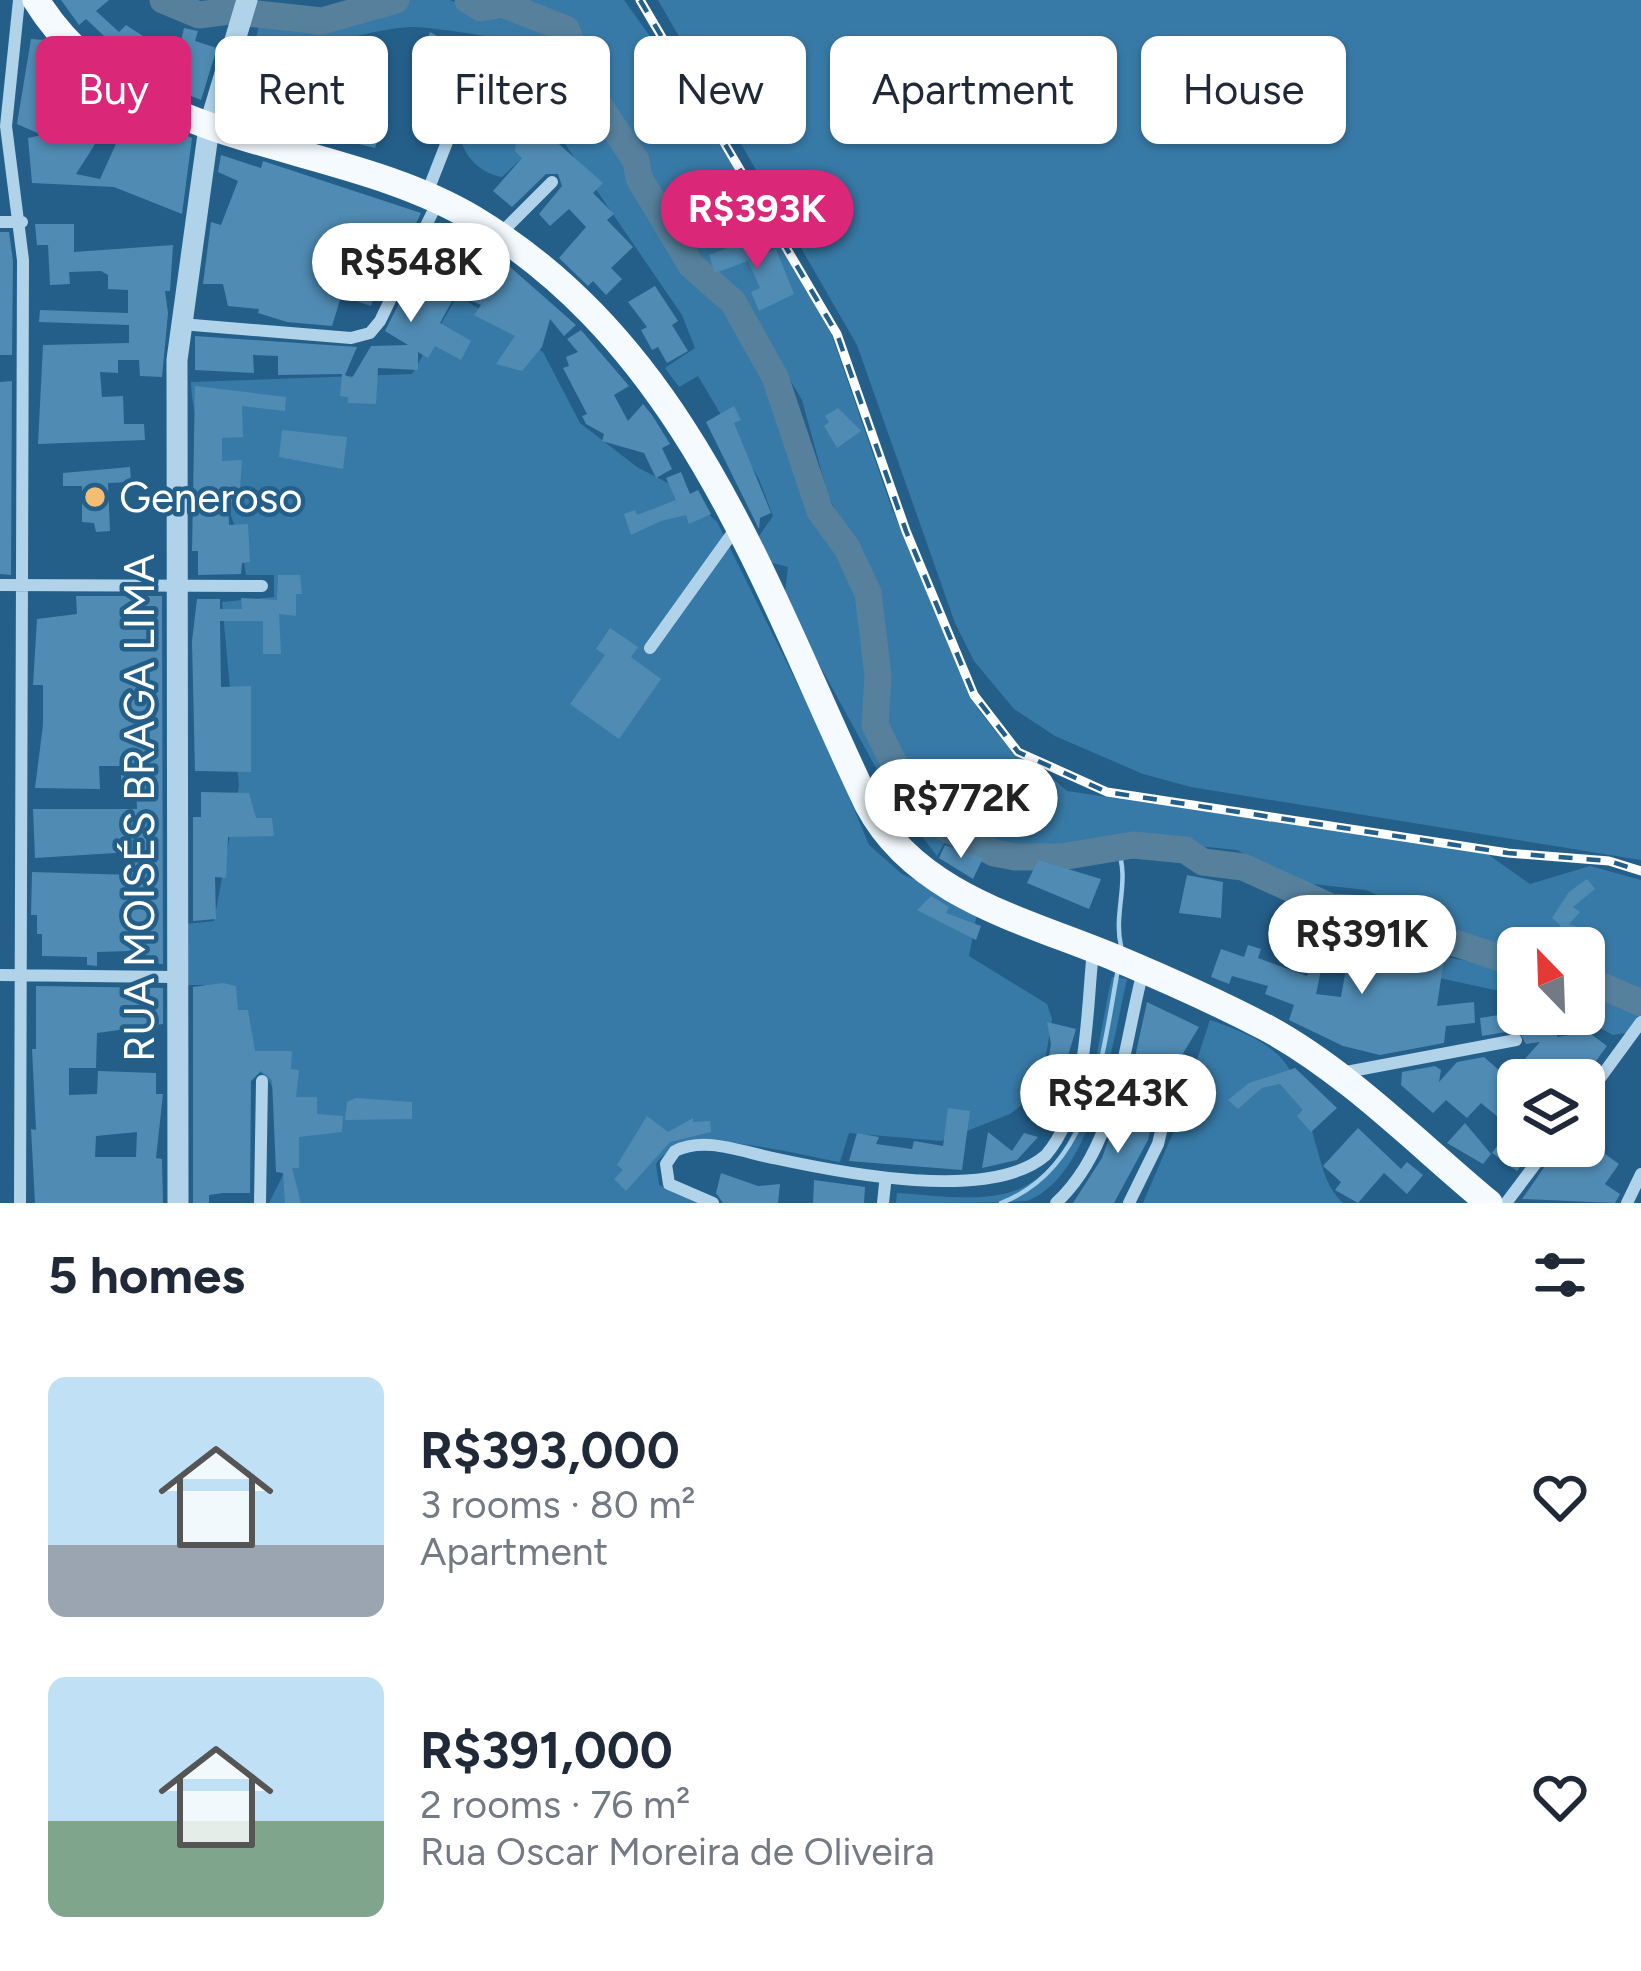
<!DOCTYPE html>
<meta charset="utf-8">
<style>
body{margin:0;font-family:Figtree,sans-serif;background:#f2f2f3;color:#1f2937;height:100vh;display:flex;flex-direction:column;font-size:45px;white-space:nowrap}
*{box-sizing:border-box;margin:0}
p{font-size:39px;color:#747a83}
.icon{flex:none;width:66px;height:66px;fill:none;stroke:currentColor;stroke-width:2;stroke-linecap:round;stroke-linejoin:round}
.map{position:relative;height:1203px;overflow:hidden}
.drawer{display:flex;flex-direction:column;background:#fff;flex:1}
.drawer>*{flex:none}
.hud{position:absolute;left:36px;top:36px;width:1569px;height:108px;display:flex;gap:24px}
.needle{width:78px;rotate:337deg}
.fabs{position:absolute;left:1497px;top:927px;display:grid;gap:24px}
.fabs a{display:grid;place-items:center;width:108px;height:108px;border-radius:18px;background:#fff;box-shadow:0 3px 9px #0004;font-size:60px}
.price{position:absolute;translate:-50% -102px;padding:0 27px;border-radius:42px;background:#fff;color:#222;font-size:39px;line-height:78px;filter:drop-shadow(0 3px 6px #0008)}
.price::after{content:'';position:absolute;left:50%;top:72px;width:36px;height:27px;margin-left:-18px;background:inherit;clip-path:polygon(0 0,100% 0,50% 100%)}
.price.active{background:#db2777;color:#fff}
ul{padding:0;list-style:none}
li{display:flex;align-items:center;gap:36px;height:300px;padding:0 48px}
li span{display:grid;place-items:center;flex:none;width:336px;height:240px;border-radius:18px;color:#555}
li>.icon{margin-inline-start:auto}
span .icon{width:144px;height:144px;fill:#fffc;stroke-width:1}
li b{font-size:51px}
h2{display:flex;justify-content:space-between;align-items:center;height:144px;padding:0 48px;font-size:51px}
.chip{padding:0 42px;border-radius:18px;background:#fff;box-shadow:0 3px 9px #0004;font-size:42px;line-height:108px}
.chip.active{background:#db2777;color:#fff}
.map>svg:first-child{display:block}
</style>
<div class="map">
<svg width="1641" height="1203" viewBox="0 0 1641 1203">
<rect width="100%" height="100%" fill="#245f8a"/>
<path fill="#387aa7" d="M410,0H450L475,11L494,7L531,27L549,26L571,55L575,82L693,274L727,303L771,397L811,513L855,578L865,629L871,734L888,773L915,812L982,855L945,842L937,856L893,799L807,642L785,593L788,567L769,562L757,539L773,516L759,479L698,376L679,387L665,368L695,348L682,315L554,128L502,177C482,174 462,156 461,136L509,84L497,38C482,35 423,26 411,27C375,29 297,46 286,82L248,75L260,20L331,24Z
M506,0H624L707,116L831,333L892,509L978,709L1013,753L1040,767L1067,791L1486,853L1530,884L1590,866L1641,880V997L1584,969V948H1518L1514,958L1366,890L1304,883L1237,850L1159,842L1011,846L979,841L946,817L916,785L887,738L880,601L828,495L802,400L742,299L702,271L683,232L647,183L639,153L627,144L570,23L549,10L531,13Z
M658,0H1641V860L1191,787L1143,774L1055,736L1014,709L974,661L955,623L857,345Z
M458,295L543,352L580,423L637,467L685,492L717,522L828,746L869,845L902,874L978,908L969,956L1047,1004L1052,1019L1040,1091L1010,1114L941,1141L849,1133L840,1162C797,1155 683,1121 656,1164L659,1185L701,1203H269L289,1163L279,1100L268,1079L224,1037L204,985H188L186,924L214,921L239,786L222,602L274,597V575H246C239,508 193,450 191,382L412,374Z
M1295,903L1349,920L1370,942L1518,971V995L1305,949L1287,924Z
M1112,977L1127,979C1113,1040 1094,1176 1027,1201C998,1203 929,1203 896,1203L897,1193C933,1195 973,1202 1008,1193C1089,1171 1096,1044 1112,977Z
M1584,988L1638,1014L1631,1032L1613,1035L1574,1014H1584Z
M1210,1020C1295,1049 1294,1068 1318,1152C1323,1171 1328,1189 1343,1203H1143L1173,1133Z"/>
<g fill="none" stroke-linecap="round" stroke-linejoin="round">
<path stroke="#a5cfeb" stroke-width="4.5" d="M1117,847C1131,880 1113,912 1121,946
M1001,1203C1093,1168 1102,1055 1118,969"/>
<path stroke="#56809c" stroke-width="27" d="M163,0L199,15L229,11L322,21L396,0
M468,0L481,8L502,4L566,29L595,99L636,161L639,178L691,265L733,302L775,377L820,511L847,548L868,593L878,676L875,725L907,790L945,828L994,853L1015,857H1061L1133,845L1185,850L1203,862L1243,867L1331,907L1399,911L1425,933L1518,964
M1584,978L1641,1003"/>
</g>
<path fill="#508bb3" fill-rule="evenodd" d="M61,0H109L96,11L119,32L126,25L177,58L184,28L198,31L195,41L217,48L201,100L151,80L86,19L79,25Z
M430,32L461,49L467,37L478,43L463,82L420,61Z
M31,39L45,40L56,53L50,63L120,105L76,174L100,179L131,111L192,138L182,214L114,187L32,183L28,138L42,135L17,124Z
M246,64L268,70L264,84L330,95L338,69L377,80L365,122L381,128L375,148L318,134L324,117L302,110L299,119L271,111L269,118L255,115L262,86L242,80Z
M539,118L555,133L551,137L603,183L593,193L614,214L607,220L633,247L611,268L622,279L606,295L593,281L588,286L559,258L586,227L569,209L550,226L539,214L562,186L558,174H546L512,207L493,191L522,158L515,151L516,143Z
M221,155L261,168L263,161L421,213L385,287L379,283L371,306L347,298L340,300L332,326L287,322L258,313L259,309L228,306L223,284H203L211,222L221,225L238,181L218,172Z
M440,222L483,247L470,271L496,284L509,266L576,325L564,336L550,319L542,347L522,371L496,364L515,336L474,315L481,305L456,294L440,323L471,341L461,360L435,346L428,358L418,352V370L378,368L376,404L348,403V397L340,396L342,374L278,375V356L253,355L254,373L195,370V336L357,347L345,375L352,378L371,346L408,345L385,331Z
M35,224H74V252L173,245L170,291H165L168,313L162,377L140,376L139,360H118V373L100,372L102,397L123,396L124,424H144L145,440L38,444L43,345L129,343V325L39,322L40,310L128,313V290L108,289V275L101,271L69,272L70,284L50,285L48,245H37Z
M0,232H9L13,261L12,355H0Z
M751,239L757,257L776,249L794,294L759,311L751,292L760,288L748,261L715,273L709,255Z
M655,286L678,321L672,325L688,351L667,363L658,347L652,350L641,330L647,327L628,302Z
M581,330L629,386L614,395L628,421L643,404L652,415L670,444L662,448L672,469L656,478L644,453L602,441L604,434L586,424L582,416L587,414L563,368L569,366L566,357L578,352L567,339Z
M12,381L11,575L0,574V382Z
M195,386L286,397L285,411L242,406L243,437L222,438V461L242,460L239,502L228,503L229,525L248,524L250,562L242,563L241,574L198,575V551H192Z
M734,406L741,420L734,423L771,513L760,518L759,529L706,422Z
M838,408L861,431L837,448L824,426L829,422L825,416Z
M282,430L347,437L343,469L279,457Z
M130,467L131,482L108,483L110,531L96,532L94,523L82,522V486H63V473Z
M681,472L690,494L698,490L711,514L689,524L686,515L661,521L631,535L624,514L635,510L637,515L676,500L666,478Z
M278,575H300L302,594H296V616L279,614L281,654H263V621H220L221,687L251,686V772L195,771L192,641L197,599H220V609H242L241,598L277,600Z
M76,596H162L163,964L130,963V951L97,952V966L87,965V957L42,956V934H37V915H31L32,872L132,875L131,852L35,858L33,809H137L136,787L121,786V766H99L100,789L35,788L43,725V685H33L37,619L77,614Z
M610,628L638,647L631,657L661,679L619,739L570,704L605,655L596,649Z
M201,792L249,793L256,818H272L274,836L228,837L226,878L215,877L216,919L193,921V817H201Z
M945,845L983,858L973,879L939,858Z
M1038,860L1101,879L1089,909L1027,883Z
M1187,875L1223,882L1221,918L1179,913Z
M1587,879L1595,889L1573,907L1580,912L1569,924L1584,929L1579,948H1556L1560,925L1552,918L1569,892Z
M931,896L949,907L946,913L981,926L976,940L917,910Z
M1375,937L1445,952L1437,1006L1474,1002L1475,1023L1446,1026L1444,1043L1380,1055L1343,1046L1289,1020L1294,1005L1265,994L1268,986L1232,976L1229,984L1211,977L1221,949L1244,957L1248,945L1261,949L1258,958L1307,976L1320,944L1326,946L1316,994L1341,997L1348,957L1371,959Z
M1512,978L1518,979L1519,1016L1553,1026L1561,1017L1557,1037L1588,1032L1607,1046L1582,1080H1518V1090L1498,1117L1481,1103L1467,1118L1446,1100L1433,1113L1401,1085L1402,1072L1435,1066L1441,1070L1439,1082L1457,1062L1484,1057L1508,1078L1540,1042L1526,1044L1518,1030L1482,1036L1480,1018L1505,1014Z
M223,983L236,986L238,1010H248L255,1051H292L291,1069L299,1070L296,1097H317V1114L343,1116L342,1132L299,1137V1168H292L301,1203H285L283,1173L276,1172L272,1080L261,1071L251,1081L250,1193H223L209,1195V1203H193V987Z
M36,986L163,988V1024L97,1033L96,1068H69V1095L97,1094L98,1071L156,1073V1094H163L156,1158L162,1159L163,1203H35L31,1129L36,1130L32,1049H36ZM137,1132L136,1157H95L96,1136Z
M1147,1002L1199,1027L1159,1093L1132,1071Z
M1047,1022L1076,1029L1063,1073H1046L1051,1044Z
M1295,1068L1337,1108L1311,1132L1297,1116L1303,1110L1280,1084L1262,1088L1238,1109L1228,1100L1249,1083Z
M1126,1092L1143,1106L1139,1121L1151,1127L1148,1140L1114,1203H1073L1102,1158Z
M356,1098L412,1102V1119L345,1120L347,1102Z
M948,1108L970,1111L962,1170L849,1161L857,1133L879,1137L876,1144L912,1149L914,1141L943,1146Z
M647,1116L668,1132L693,1118V1122L710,1121L711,1132L670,1142L626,1191L614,1179L623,1170L617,1165Z
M1518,1117V1146H1536L1517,1171L1492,1153Z
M1465,1123L1491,1154L1483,1164L1447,1143Z
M1358,1128L1401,1169L1407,1162L1423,1175L1407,1194L1384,1173L1358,1203L1335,1190L1341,1182L1323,1166Z
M988,1132L1012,1151L1024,1133L1038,1137L1017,1160L982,1168Z
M1584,1139L1619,1164L1605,1184L1620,1194L1615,1203L1522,1199L1559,1146H1584Z
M721,1173L758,1186L780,1184L778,1203H723L716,1193Z
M814,1180L865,1187L864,1203H813Z"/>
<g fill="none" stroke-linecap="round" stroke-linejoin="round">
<path stroke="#b0d3ea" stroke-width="12" d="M19,0L6,126L23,260L20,1203
M427,193L456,119
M0,222H22
M499,235L552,182
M181,324L351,338L370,333L380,321L438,201
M0,585L262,586
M650,648L736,528
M0,975L175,977
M1341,1073L1516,1040
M1116,1074L1145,1091L1164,1119L1158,1144L1129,1203
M1584,1100L1641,1022
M260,1203L262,1081
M713,1203L669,1184L666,1164L675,1151C705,1136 742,1152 773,1158C842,1173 991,1203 1046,1155C1089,1104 1086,1013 1093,951
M883,1203L885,1184
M1056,1203C1117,1147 1123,1048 1143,971
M1506,1203L1549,1146
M1627,1203L1641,1174"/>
<path stroke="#b0d3ea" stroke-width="21" d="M178,1203L177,360L209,127L247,0"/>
<path stroke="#f4fafe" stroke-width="27" d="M36,0C130,153 334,135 474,219C691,351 764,587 868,805C917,897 1028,921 1118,959C1168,980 1219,1003 1267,1028C1348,1072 1419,1145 1489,1203"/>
<g stroke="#fff" stroke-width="9">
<path id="rail" d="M640,0L837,334L906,531L974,695L1018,752L1107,792L1508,853L1609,861L1641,871"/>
</g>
<use href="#rail" stroke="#245f8a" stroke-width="4.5" stroke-dasharray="14" stroke-linecap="butt"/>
</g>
<circle fill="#f5bd74" stroke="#245f8a" stroke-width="4.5" cx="95" cy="497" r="12"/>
<g text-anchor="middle" stroke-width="9" stroke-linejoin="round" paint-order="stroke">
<g font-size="42" fill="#fff" stroke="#245f8a" text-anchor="start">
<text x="119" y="512">Generoso</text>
</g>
<g font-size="42" fill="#fff" stroke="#245f8a">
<text transform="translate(139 808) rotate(-90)" y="15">RUA MOISÉS BRAGA LIMA</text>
</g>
</g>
</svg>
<div class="fabs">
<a><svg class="needle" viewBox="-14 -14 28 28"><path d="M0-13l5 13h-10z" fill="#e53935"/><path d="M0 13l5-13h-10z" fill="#747a83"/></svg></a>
<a><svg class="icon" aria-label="layers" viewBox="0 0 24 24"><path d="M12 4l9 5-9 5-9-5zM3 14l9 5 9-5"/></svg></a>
</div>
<b class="price active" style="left:757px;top:272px">R$393K</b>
<b class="price" style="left:411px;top:325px">R$548K</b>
<b class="price" style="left:961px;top:861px">R$772K</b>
<b class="price" style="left:1362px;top:997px">R$391K</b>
<b class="price" style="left:1118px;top:1156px">R$243K</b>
<div class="hud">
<a class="chip active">Buy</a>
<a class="chip">Rent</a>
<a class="chip">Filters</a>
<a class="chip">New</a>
<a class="chip">Apartment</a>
<a class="chip">House</a>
</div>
</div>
<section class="drawer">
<h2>5 homes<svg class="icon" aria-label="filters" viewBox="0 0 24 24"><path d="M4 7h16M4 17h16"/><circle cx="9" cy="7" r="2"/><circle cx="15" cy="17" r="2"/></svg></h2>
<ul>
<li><span style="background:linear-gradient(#bfe0f5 70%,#9aa5b1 0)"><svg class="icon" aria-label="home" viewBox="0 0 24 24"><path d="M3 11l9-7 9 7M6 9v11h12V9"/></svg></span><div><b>R$393,000</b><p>3 rooms · 80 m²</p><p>Apartment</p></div><svg class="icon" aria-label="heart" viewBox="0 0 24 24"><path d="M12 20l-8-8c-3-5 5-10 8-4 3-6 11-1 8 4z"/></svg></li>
<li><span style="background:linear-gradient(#bfe0f5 60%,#7fa58c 0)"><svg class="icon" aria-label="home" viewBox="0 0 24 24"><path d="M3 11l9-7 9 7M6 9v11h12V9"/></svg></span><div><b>R$391,000</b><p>2 rooms · 76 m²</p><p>Rua Oscar Moreira de Oliveira</p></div><svg class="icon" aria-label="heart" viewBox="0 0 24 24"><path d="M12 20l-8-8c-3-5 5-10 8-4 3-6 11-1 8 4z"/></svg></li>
</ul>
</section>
